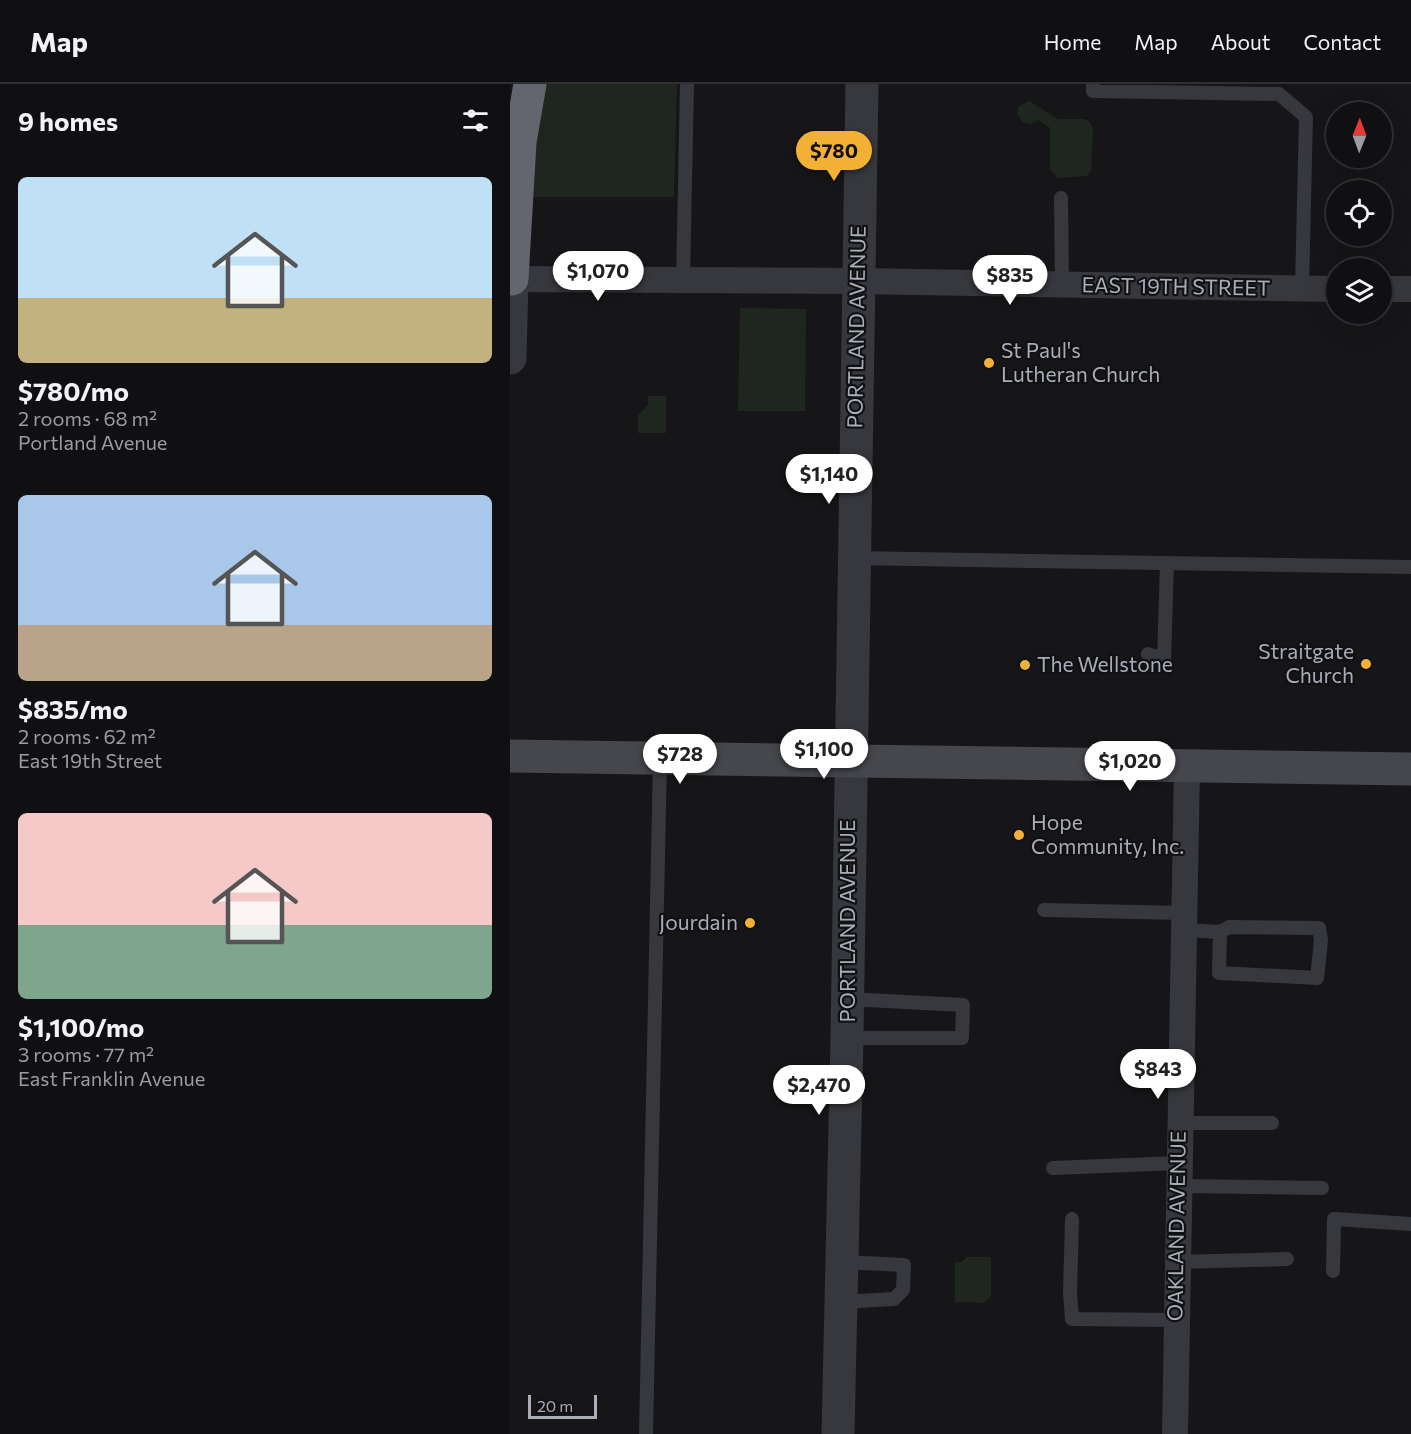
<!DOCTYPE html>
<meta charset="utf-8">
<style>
body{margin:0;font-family:Commissioner,sans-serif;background:#19191b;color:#f1f3f6;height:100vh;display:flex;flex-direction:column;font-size:22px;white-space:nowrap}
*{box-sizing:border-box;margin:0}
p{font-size:20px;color:#9c9d9f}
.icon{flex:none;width:33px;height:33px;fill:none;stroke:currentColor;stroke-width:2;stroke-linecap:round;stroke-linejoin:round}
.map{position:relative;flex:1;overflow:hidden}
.sheet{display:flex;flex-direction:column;background:#101012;width:510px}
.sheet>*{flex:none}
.needle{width:39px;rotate:1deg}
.buttons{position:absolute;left:816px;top:18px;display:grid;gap:12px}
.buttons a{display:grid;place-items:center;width:66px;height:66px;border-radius:50%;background:#101012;box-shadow:0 6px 24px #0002,0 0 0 2px #303032;font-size:30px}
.scale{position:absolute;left:18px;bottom:15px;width:69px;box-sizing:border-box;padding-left:6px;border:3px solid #a8adb8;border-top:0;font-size:16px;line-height:21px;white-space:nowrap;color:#a8adb8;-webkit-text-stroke:4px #111113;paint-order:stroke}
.price{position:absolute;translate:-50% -51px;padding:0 14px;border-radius:21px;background:#fff;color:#222;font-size:20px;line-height:39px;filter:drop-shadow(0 2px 3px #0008)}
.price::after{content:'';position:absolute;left:50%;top:36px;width:18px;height:14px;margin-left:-9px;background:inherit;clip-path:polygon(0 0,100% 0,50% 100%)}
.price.active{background:#f2b134;color:#111}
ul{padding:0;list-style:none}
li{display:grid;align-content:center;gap:12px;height:318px;padding:0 18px}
li span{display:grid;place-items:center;height:186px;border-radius:9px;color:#555}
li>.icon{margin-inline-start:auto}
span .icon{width:108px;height:108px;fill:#fffc;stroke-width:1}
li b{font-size:26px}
h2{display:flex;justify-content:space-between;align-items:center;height:72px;padding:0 18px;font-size:26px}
header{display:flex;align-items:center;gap:36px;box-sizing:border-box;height:84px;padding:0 30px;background:#101012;border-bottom:2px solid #303032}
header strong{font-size:28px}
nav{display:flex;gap:33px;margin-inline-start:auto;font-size:21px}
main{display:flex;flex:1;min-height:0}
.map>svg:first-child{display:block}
</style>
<header>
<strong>Map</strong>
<nav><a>Home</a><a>Map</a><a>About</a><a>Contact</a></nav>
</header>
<main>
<section class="sheet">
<h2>9 homes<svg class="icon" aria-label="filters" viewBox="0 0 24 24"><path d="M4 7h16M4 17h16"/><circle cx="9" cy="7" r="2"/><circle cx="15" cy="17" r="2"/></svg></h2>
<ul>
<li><span style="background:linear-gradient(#bfe0f5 65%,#c2b280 0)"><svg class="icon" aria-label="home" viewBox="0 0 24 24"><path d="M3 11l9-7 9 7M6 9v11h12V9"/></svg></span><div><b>$780/mo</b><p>2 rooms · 68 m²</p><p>Portland Avenue</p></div></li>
<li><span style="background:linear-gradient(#a9c7e8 70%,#b9a48a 0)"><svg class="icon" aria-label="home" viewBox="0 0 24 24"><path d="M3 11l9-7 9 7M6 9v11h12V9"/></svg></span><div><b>$835/mo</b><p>2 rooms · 62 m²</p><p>East 19th Street</p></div></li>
<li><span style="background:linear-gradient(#f6c9c9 60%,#7fa58c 0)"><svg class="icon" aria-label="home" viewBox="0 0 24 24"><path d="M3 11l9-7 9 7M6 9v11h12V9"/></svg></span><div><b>$1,100/mo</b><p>3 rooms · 77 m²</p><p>East Franklin Avenue</p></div></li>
</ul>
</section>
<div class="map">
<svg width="901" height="1350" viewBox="0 0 901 1350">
<rect width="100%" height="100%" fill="#161618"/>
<path fill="#1e261f" d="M36,0H167L164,113H14Z
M519,17L548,35H575L580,38L583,45L581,87L577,92L548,94L540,86V44L529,36L521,40L512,38L507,29L509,22Z
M230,224L296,225L295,327H228Z
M138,312H156V349H128V331L138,321Z
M457,1173H481V1213L474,1219L445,1218V1178H451Z"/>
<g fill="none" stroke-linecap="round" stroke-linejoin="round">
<path stroke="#37383d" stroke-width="14" d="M583,0V7L769,10L796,33L792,205
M551,114L552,201
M173,197L177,0
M343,474L901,483
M638,570L654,576L657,479
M534,826L673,829
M673,846L710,848L719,843L809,844L811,856L807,894L709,889L710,848
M337,954H452L453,921L338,915
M669,1039H762
M543,1084L668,1079
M668,1102L812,1104
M562,1135L560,1209L562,1235L665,1236
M666,1178L777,1175
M823,1187L824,1135L901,1140
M330,1218L384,1215L393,1206L394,1181L332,1178
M136,1350L150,675"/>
<path stroke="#37383d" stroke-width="26" d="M2,195L348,197L826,205
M872,205H901
M665,1350L677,683"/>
<path stroke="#37383d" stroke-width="33" d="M0,274L2,195
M328,1350L337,954L352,0"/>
<path stroke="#45474d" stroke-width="33" d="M0,672L901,685"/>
<path stroke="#63666e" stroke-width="33" d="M2,195L10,58L20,0"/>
</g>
<g fill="#f2b134" stroke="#111113" stroke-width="2">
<circle cx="479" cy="279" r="6"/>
<circle cx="856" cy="580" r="6"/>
<circle cx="515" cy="581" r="6"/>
<circle cx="509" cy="751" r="6"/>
<circle cx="240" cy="839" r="6"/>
</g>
<g text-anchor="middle" stroke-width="4.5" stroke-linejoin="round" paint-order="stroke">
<g font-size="21" fill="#a8adb8" stroke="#111113">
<text transform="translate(666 203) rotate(1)" y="7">EAST 19TH STREET</text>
<text transform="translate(347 243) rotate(-89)" y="7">PORTLAND AVENUE</text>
<text transform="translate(338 837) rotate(-90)" y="7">PORTLAND AVENUE</text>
<text transform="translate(667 1142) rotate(-89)" y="7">OAKLAND AVENUE</text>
</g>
<g font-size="21" fill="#a8adb8" stroke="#111113" text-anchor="start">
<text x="491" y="274">St Paul's<tspan x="491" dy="24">Lutheran Church</tspan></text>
<text x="844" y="575" text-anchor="end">Straitgate<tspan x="844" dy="24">Church</tspan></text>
<text x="527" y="588">The Wellstone</text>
<text x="521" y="746">Hope<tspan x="521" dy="24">Community, Inc.</tspan></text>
<text x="228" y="846" text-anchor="end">Jourdain</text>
</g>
</g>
</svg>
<div class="buttons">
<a><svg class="needle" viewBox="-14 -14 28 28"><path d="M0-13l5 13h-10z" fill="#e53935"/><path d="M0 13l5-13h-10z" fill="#9c9d9f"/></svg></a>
<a><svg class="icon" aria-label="locate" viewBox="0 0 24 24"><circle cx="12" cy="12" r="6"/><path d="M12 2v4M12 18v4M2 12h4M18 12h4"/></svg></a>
<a><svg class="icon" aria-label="layers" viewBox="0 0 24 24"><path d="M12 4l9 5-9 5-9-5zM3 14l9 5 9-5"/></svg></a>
</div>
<div class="scale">20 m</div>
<b class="price active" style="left:324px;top:98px">$780</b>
<b class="price" style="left:88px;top:218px">$1,070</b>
<b class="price" style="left:500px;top:222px">$835</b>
<b class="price" style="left:319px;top:421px">$1,140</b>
<b class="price" style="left:314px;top:696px">$1,100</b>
<b class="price" style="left:170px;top:701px">$728</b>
<b class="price" style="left:620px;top:708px">$1,020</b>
<b class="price" style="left:648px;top:1016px">$843</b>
<b class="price" style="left:309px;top:1032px">$2,470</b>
</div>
</main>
